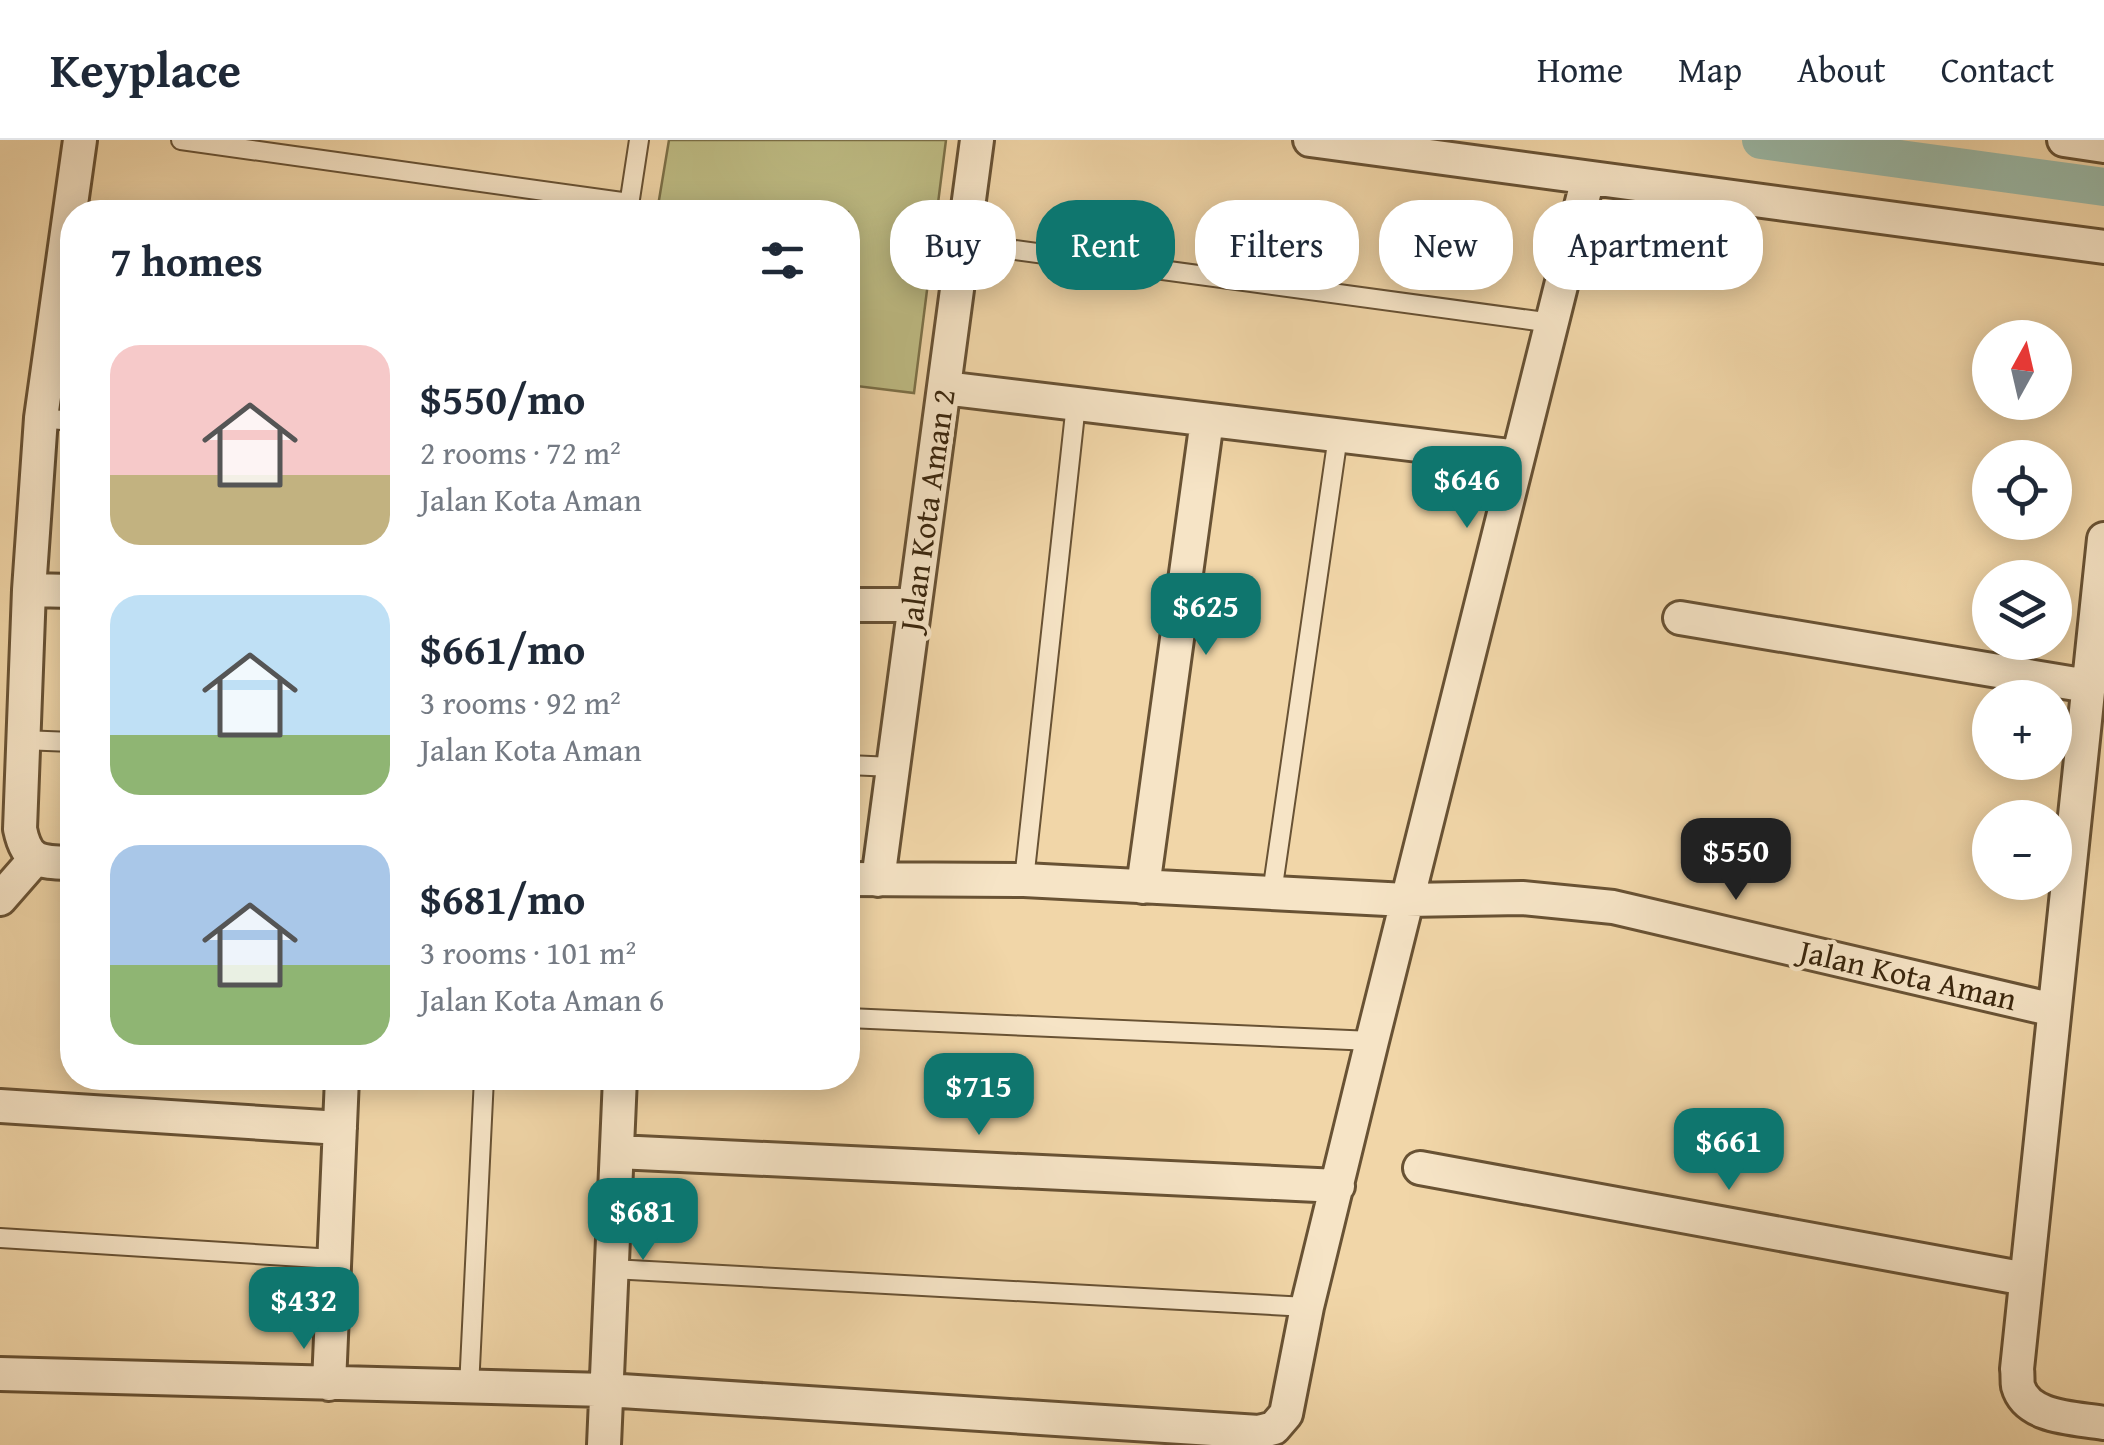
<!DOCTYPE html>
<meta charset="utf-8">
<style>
body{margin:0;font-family:"Gentium Book Plus",serif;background:#f2f2f3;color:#1f2937;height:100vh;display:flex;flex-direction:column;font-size:38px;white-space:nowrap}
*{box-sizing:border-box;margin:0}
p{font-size:32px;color:#747a83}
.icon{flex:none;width:55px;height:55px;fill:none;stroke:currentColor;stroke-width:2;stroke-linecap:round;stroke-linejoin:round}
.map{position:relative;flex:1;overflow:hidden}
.sheet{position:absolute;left:60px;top:60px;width:800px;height:890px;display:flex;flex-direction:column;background:#fff;border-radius:40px;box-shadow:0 5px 25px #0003}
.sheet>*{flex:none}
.hud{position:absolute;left:890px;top:60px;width:950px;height:90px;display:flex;gap:20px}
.needle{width:65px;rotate:8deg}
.buttons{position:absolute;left:1972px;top:180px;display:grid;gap:20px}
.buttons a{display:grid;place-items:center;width:100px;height:100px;border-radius:50%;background:#fff;box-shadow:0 5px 25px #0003;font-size:50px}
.price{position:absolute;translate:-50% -85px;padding:0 22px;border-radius:20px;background:#0f766e;color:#fff;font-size:32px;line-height:65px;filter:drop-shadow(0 2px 5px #0008)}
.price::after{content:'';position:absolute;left:50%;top:60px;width:30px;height:22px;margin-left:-15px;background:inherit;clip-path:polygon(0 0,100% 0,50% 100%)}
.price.selected{background:#222;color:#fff}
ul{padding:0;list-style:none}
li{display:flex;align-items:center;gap:30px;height:250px;padding:0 50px}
li span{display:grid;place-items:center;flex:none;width:280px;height:200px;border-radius:30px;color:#555}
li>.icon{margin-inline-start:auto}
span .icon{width:120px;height:120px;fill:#fffc;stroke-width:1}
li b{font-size:42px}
h2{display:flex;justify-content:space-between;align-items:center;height:120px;padding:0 50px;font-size:42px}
.tag{padding:0 35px;border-radius:40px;background:#fff;box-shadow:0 5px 25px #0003;font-size:35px;line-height:90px}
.tag.selected{background:#0f766e;color:#fff}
header{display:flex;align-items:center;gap:60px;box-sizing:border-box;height:140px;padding:0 50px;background:#fff;border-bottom:2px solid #e0e1e3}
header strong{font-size:48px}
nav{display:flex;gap:55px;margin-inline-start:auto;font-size:35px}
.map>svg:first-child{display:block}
</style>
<header>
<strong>Keyplace</strong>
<nav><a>Home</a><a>Map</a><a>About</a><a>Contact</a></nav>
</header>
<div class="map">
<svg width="2104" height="1305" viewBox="0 0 2104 1305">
<rect width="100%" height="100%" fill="#f1d6a8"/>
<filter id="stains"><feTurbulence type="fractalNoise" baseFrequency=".002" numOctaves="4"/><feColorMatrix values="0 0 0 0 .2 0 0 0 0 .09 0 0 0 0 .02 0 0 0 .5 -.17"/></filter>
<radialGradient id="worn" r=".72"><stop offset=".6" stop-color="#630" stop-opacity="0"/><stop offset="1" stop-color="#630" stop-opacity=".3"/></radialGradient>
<path fill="#bebc84" stroke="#7c7148" stroke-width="2.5" d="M669,0H946L914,253L848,245V72H657Z"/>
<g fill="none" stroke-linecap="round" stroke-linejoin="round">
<path stroke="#9bb9a7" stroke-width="38" d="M1761,0L2104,47"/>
<g stroke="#685234" stroke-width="22">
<path id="lane" d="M181,0L629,63
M628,72L639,0
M963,103L1552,183
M41,278L72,281
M22,600L72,602
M848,625L893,627
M1024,740L1076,264
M1272,753L1338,296
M848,878L1372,901
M0,1098L334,1119
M612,1129L1307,1167
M469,1248L484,938"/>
</g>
<g stroke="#685234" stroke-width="38">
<path id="street" d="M1310,0L2104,107
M2064,0L2104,6
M944,248L1518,317
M2104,399L2017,1229C2018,1235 2017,1241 2018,1246C2027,1279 2077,1278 2104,1283
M29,450L72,451
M848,465H914
M1680,478L2088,546
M72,723C40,722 27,723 20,689L29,450L41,278L80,0
M848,739L1024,740L1406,760L1522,758L1613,767L2054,870
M878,740L977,0
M1143,747L1207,280
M0,759L35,719
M0,966L340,988
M617,1012L1338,1046
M1420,1028L2026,1139
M0,1234L606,1250L1259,1292L1274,1288L1286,1274L1307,1167L1372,901L1588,38
M329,1244L342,938
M604,1305L620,938"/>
</g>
<use href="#lane" stroke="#f6e4c6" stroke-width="18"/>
<use href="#street" stroke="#f6e4c6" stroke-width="32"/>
</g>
<g text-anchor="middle" stroke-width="9" stroke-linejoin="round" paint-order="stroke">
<g font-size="32" fill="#3a260d" stroke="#f6e4c6">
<text transform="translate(927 370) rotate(-82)" y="11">Jalan Kota Aman 2</text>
<text transform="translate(1908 835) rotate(13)" y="11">Jalan Kota Aman</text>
</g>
</g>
<rect width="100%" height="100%" filter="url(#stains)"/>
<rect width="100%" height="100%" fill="url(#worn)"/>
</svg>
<div class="buttons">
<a><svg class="needle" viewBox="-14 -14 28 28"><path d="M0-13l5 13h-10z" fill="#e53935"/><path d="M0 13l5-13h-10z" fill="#747a83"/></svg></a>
<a><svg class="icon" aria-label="locate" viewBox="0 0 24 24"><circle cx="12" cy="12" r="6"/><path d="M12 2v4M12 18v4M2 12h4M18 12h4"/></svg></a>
<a><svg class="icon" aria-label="layers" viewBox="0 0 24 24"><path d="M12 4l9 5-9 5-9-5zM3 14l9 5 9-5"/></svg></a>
<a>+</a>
<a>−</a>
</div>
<b class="price" style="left:1467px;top:391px">$646</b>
<b class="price" style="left:1206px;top:518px">$625</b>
<b class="price selected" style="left:1736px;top:763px">$550</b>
<b class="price" style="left:979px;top:998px">$715</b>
<b class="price" style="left:1729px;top:1053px">$661</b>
<b class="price" style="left:643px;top:1123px">$681</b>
<b class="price" style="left:304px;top:1212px">$432</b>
<div class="hud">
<a class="tag">Buy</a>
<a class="tag selected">Rent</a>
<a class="tag">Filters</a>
<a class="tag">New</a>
<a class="tag">Apartment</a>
</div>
<section class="sheet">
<h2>7 homes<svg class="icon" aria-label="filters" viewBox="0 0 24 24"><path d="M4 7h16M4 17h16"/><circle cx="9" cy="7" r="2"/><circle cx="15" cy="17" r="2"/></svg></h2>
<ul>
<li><span style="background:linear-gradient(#f6c9c9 65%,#c2b280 0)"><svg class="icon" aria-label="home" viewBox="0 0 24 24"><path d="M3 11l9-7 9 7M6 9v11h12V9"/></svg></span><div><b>$550/mo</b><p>2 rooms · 72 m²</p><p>Jalan Kota Aman</p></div></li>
<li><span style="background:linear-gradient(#bfe0f5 70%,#8fb573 0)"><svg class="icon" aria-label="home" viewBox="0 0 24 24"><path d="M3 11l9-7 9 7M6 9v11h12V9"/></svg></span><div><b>$661/mo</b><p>3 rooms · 92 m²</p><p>Jalan Kota Aman</p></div></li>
<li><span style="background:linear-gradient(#a9c7e8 60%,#8fb573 0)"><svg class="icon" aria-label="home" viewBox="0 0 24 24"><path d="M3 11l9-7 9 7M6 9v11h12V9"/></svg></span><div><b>$681/mo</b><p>3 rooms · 101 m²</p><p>Jalan Kota Aman 6</p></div></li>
</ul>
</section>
</div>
